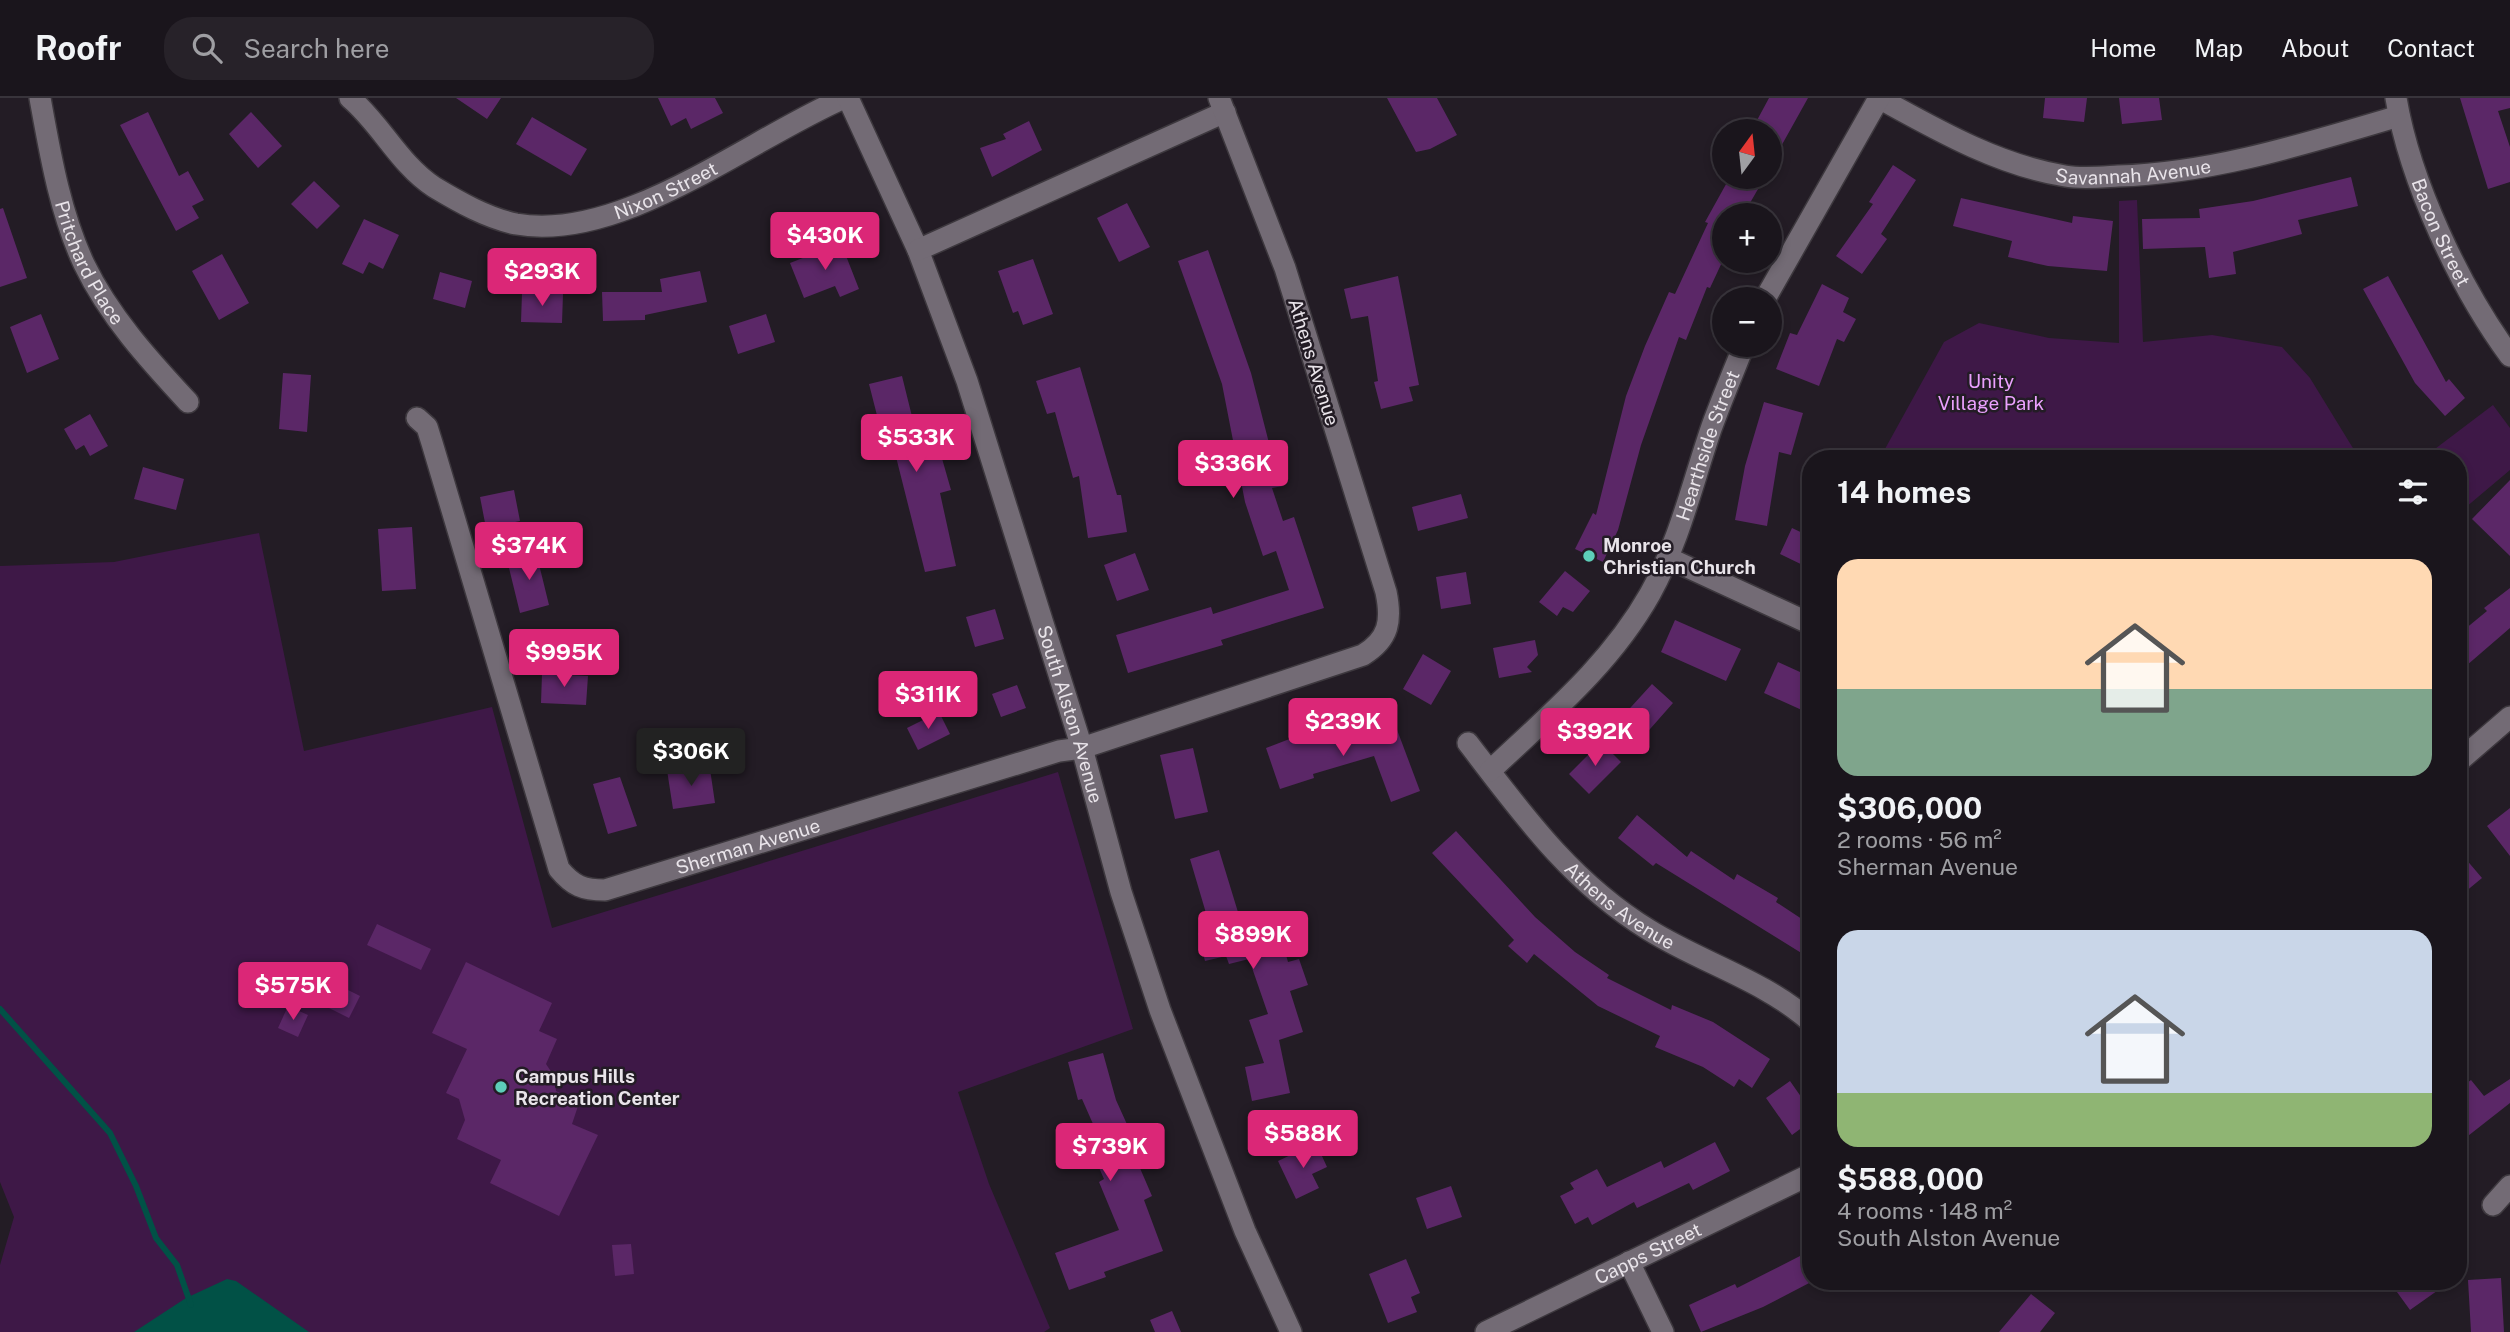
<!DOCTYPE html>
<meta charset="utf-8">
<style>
body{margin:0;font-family:"Public Sans",sans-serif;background:#272229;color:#f1f3f6;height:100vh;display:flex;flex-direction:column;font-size:26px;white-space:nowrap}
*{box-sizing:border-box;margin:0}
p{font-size:23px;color:#9f9fa3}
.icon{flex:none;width:38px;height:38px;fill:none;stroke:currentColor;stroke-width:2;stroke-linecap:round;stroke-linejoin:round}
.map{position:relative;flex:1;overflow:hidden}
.sheet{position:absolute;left:1802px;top:352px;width:665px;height:840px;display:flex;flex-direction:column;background:#1a151c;border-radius:28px;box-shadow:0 4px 10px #0003,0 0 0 2px #38343b}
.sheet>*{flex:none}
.needle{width:46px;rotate:15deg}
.buttons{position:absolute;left:1712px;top:21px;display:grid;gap:14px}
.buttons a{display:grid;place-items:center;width:70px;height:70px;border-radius:50%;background:#1a151c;box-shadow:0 4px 10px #0003,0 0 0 2px #38343b;font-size:35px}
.price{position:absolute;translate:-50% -60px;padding:0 16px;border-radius:7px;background:#db2777;color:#fff;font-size:23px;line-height:46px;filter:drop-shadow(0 2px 4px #0008)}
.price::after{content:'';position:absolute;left:50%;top:42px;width:21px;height:16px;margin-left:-10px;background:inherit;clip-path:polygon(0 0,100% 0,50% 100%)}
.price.active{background:#222;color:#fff}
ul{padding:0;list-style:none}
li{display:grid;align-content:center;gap:14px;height:371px;padding:0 35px}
li span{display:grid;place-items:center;height:217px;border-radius:21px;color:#555}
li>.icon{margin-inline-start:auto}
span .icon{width:126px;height:126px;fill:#fffc;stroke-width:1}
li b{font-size:30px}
h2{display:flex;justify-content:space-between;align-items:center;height:84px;padding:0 35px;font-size:30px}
header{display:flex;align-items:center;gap:42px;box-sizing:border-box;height:98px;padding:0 35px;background:#1a151c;border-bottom:2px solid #38343b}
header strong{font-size:33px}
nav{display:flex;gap:38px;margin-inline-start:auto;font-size:24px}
.search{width:490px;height:63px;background:#272229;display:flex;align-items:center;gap:18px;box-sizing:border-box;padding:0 24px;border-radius:28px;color:#9f9fa3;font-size:26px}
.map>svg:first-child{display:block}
</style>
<header>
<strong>Roofr</strong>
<div class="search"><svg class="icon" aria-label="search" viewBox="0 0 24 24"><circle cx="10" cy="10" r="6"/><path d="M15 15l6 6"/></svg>Search here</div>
<nav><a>Home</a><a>Map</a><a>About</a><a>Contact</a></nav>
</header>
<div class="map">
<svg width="2510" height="1234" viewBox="0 0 2510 1234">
<rect width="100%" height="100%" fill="#231c25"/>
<path fill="#3e1847" d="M2137,102L2143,244L2212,237L2282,249L2310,280L2359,360H1880L1944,244L1979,225L2049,240L2119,245V103Z
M2493,307L2510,330V372L2459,415V360H2423Z
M259,435L304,653L492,609L552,830L1058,674L1133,931L958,994L989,1086L1050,1230L1044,1234H0V1167L14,1119L0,1084V468L114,464Z"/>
<path fill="#015146" d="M227,1181L236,1183L309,1234H134L186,1200Z"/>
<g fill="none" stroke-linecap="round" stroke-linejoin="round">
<path stroke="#015146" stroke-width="6" d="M0,911L110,1035L136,1088L156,1140L177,1167L191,1207"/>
</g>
<path fill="#5b2767" d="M456,0H501L487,21Z
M658,0H715L723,15L691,31L686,20L671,28Z
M1387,0H1437L1457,37L1430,51L1416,54Z
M1769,0H1808L1769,70V33L1755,26Z
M2045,0H2087L2084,24L2043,20Z
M2119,0H2159L2162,22L2122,26Z
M2460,0H2510V10L2498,13L2510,49V84L2488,91Z
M148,14L179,78L188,73L204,102L192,108L199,120L176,133L120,27Z
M251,14L282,48L258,70L229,36Z
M532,19L587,51L571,78L516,46Z
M1029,23L1042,52L992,79L980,50L1006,41L1003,36Z
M1893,67L1916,82L1881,136L1887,141L1862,176L1836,158L1873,106L1869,104Z
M1730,79H1765L1743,117H1724V160L1710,190L1707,189L1686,242L1679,239L1641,347L1618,432L1603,464L1575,451L1593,415L1596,417L1626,298L1645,248L1669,194L1675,196L1708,125L1705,124Z
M2351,79L2358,108L2298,122L2302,136L2233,154L2236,176L2209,180L2205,149L2143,151L2142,121L2200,120L2199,111L2253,103Z
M314,83L340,108L317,131L291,106Z
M1961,100L2072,125L2073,118L2113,123L2107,173L2048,168L2008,159L2012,143L1953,128Z
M1127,105L1150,149L1119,164L1097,120Z
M3,110L27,180L0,189V111Z
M364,121L399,137L383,171L369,164L363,176L342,166Z
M841,145L859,191L840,199L835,188L804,200L790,165Z
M1208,152L1251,275L1269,345L1274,344L1283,388L1272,390L1283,423L1294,419L1324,510L1221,542L1223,547L1128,575L1116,537L1211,509L1213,516L1289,492L1276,453L1263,458L1245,404L1222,286L1178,163Z
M222,156L249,205L219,222L192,173Z
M1033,161L1053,216L1023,227L1018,213L1013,215L998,173Z
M700,173L707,204L645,217V222L603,223L602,194H662L660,181Z
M440,174L472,183L465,210L433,201Z
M1398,178L1419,287L1409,289L1413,303L1381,311L1374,284L1378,283L1368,218L1351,221L1344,191Z
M2388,178L2446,284L2449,281L2465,300L2445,318L2415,285L2363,191Z
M1822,186L1849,200L1843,214L1856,221L1844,244L1837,241L1819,288L1776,271L1790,235L1797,237Z
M522,195L563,196L562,225L521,224Z
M41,216L59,261L27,275L10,229Z
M766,216L775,244L738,256L729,228Z
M1080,269L1117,397H1121L1127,434L1088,440L1079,378L1073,380L1055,314L1047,316L1036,283Z
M283,275L311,277L307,334L279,331Z
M902,278L921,355L939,350L951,392L940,395L956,468L925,474L890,335L882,337L869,286Z
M1764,304L1803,315L1791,357L1779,354L1767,428L1735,422L1745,368Z
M90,316L108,348L90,358L84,347L76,352L64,331Z
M143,369L184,381L176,412L134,401Z
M2510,382V458L2472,421Z
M514,392L520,423L486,430L480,399Z
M1461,396L1468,420L1418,433L1412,409Z
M412,429L416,491L382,493L378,431Z
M1792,430L1811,439V471L1780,456Z
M535,450L549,507L520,515L509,470L520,468L516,455Z
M1135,455L1149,492L1117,503L1104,467Z
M1565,473L1590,493L1573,514L1563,509L1557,518L1539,504Z
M1466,474L1471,506L1441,511L1436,479Z
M2510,490V530L2459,574V536L2487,513L2484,510Z
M995,511L1004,541L975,549L966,519Z
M1675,522L1741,551L1726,583L1661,554Z
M1535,542L1538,557L1527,569L1532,574L1499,580L1493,550Z
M1423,556L1451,573L1431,607L1403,591Z
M1778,564L1811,579V597L1804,613L1764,595Z
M542,576L588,578L586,607L541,605Z
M1652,586L1673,605L1643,639L1621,620Z
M1017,587L1026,610L1001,619L992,596Z
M939,614L950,636L918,652L907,630Z
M1339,622L1347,647L1396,629L1420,693L1391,704L1374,658L1313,676L1314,680L1280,691L1266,650Z
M1601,644L1621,664L1589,696L1569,676Z
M1193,650L1208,714L1175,721L1160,657Z
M687,669L688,674L710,671L715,705L673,711L667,672Z
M620,679L637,728L608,736L593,686Z
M2510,710V758L2487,728Z
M1637,717L1687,759L1691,753L1734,782L1737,776L1778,800L1776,804L1811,827V861L1656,765L1653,768L1618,740Z
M1456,733L1535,819L1575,854L1609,877L1607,880L1671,912L1672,907L1713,924L1770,961L1752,990L1739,981L1734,989L1703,969L1655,949L1660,938L1598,908L1534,856L1527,865L1508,848L1514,842L1432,755Z
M1219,752L1241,824L1274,815L1288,864L1299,861L1308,887L1290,893L1303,934L1279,942L1290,995L1252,1003L1245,969L1264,965L1249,922L1268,916L1249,861L1229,866L1226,858L1205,863L1198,835L1211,832L1190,761Z
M2459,753L2482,780L2459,799Z
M377,826L431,851L421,872L367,847Z
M466,864L552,905L539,933L557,941L546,966L554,978L556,993L579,1005L572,1026L598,1037L559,1118L490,1085L501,1062L457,1041L465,1022L459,1001L446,995L467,951L432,935Z
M340,888L360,898L349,920L329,910Z
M288,908L308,917L298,939L278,930Z
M1103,955L1116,1002L1135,1044L1130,1047L1152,1098L1144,1102L1163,1153L1104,1174L1106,1179L1069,1192L1055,1155L1119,1132L1099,1084L1104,1081L1086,1040L1097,1035L1082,1001L1078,1002L1068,964Z
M2510,981V1005L2459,1045V991L2471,982L2484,998Z
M1790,983L1811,1013V1023L1792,1037L1766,1000Z
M1715,1044L1730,1073L1693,1092L1689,1085L1637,1110L1634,1104L1592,1127L1588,1119L1575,1126L1560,1098L1574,1091L1570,1085L1597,1071L1607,1089L1661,1063L1664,1070Z
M1316,1045L1327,1069L1312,1076L1319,1090L1296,1101L1278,1063Z
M1451,1088L1462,1119L1427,1131L1416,1100Z
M631,1146L634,1176L615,1178L612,1147Z
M1800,1158L1813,1183L1763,1209L1701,1234L1689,1207L1735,1186L1737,1190Z
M1406,1161L1420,1195L1411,1199L1417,1214L1388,1225L1369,1176Z
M2501,1180L2504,1234H2471L2468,1182Z
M2389,1183H2451L2410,1212Z
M2031,1196L2055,1215L2040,1234H1999Z
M1172,1213L1181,1234H1155L1150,1222Z"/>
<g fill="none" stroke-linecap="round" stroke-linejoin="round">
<g stroke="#3d383e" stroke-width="24">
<g id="minor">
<path id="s1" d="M40,0C50,55 60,115 84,166C109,218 149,262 188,304"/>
<path id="s2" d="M350,0C381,26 399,66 434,89C459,104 487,120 516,126C621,145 749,41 844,0"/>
<path id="s3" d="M848,0L918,152L967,283L1082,650L1121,794L1160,912L1245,1133L1291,1234"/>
<path id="s4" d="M1879,0C1937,32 1998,67 2065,78C2082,81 2101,79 2118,78C2214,75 2307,45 2399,18"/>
<path id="s5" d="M2396,0C2410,84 2460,190 2510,258"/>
<path d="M918,152L1225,14"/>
<path d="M1765,201L1879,0"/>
<path id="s6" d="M417,320L427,329L432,345L559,771C573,788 583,792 605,792L1059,653L1082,650L1363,557C1389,541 1392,523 1386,494L1285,170L1219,0"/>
<path d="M1668,460L1811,526"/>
<path id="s7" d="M1468,645C1523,717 1571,784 1649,832C1702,865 1764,882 1811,924"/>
<path d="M2459,663L2510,619"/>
<path id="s8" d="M1490,673C1548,618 1610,567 1650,496C1679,444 1692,387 1711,331C1721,303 1733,275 1744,247"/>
<path d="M2493,1107L2510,1088"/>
<path d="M1629,1164L1663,1234"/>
<path id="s9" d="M1486,1234L1811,1076"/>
</g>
</g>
<use href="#minor" stroke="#736b75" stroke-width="21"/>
</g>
<g fill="#5dceb9" stroke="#231c25" stroke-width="2.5">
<circle cx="1589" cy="458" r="7"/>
<circle cx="501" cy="989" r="7"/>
</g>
<g text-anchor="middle" stroke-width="5" stroke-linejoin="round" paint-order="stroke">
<g font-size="19" fill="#e9e4ea" stroke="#231c25">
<text dy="7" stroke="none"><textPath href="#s4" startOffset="271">Savannah Avenue</textPath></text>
<text dy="7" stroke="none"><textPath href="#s2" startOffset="369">Nixon Street</textPath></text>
<text dy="7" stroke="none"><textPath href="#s5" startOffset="142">Bacon Street</textPath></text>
<text dy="7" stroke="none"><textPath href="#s1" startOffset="173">Pritchard Place</textPath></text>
<text transform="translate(1314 264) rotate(73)" y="7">Athens Avenue</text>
<text dy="7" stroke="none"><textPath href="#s8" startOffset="399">Hearthside Street</textPath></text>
<text dy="7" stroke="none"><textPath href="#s3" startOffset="656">South Alston Avenue</textPath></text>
<text dy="7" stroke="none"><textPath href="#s6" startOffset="677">Sherman Avenue</textPath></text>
<text dy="7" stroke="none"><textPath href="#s7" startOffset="224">Athens Avenue</textPath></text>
<text dy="7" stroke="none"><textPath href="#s9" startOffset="180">Capps Street</textPath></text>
</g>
<g font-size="19" fill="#eaa0fd" stroke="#231c25">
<text x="1991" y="290">Unity<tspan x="1991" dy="22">Village Park</tspan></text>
</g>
<g font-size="19" font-weight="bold" fill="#e9e4ea" stroke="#231c25" text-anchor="start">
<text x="1603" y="454">Monroe<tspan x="1603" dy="22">Christian Church</tspan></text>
<text x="515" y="985">Campus Hills<tspan x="515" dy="22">Recreation Center</tspan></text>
</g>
</g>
</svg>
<div class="buttons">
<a><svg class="needle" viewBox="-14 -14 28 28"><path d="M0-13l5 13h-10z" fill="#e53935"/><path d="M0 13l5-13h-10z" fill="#9f9fa3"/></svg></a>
<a>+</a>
<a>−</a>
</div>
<b class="price" style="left:825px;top:174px">$430K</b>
<b class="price" style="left:542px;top:210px">$293K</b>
<b class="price" style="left:916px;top:376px">$533K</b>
<b class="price" style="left:1233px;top:402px">$336K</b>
<b class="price" style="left:529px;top:484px">$374K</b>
<b class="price" style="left:564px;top:591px">$995K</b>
<b class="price" style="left:928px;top:633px">$311K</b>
<b class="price" style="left:1343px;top:660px">$239K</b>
<b class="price" style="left:1595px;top:670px">$392K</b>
<b class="price active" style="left:691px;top:690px">$306K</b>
<b class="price" style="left:1253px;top:873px">$899K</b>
<b class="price" style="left:293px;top:924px">$575K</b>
<b class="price" style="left:1303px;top:1072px">$588K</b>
<b class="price" style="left:1110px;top:1085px">$739K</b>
<section class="sheet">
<h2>14 homes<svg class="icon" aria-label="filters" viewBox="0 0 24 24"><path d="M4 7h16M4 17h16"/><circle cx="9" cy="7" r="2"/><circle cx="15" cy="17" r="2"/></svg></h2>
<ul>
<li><span style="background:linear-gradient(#ffd9b3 60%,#7fa58c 0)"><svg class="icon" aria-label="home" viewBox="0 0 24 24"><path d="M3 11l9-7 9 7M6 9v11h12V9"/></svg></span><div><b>$306,000</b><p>2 rooms · 56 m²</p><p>Sherman Avenue</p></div></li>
<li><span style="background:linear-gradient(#c9d6e8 75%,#8fb573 0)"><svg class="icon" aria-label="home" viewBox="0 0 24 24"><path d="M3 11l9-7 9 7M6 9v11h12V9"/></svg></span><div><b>$588,000</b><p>4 rooms · 148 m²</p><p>South Alston Avenue</p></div></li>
</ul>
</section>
</div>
